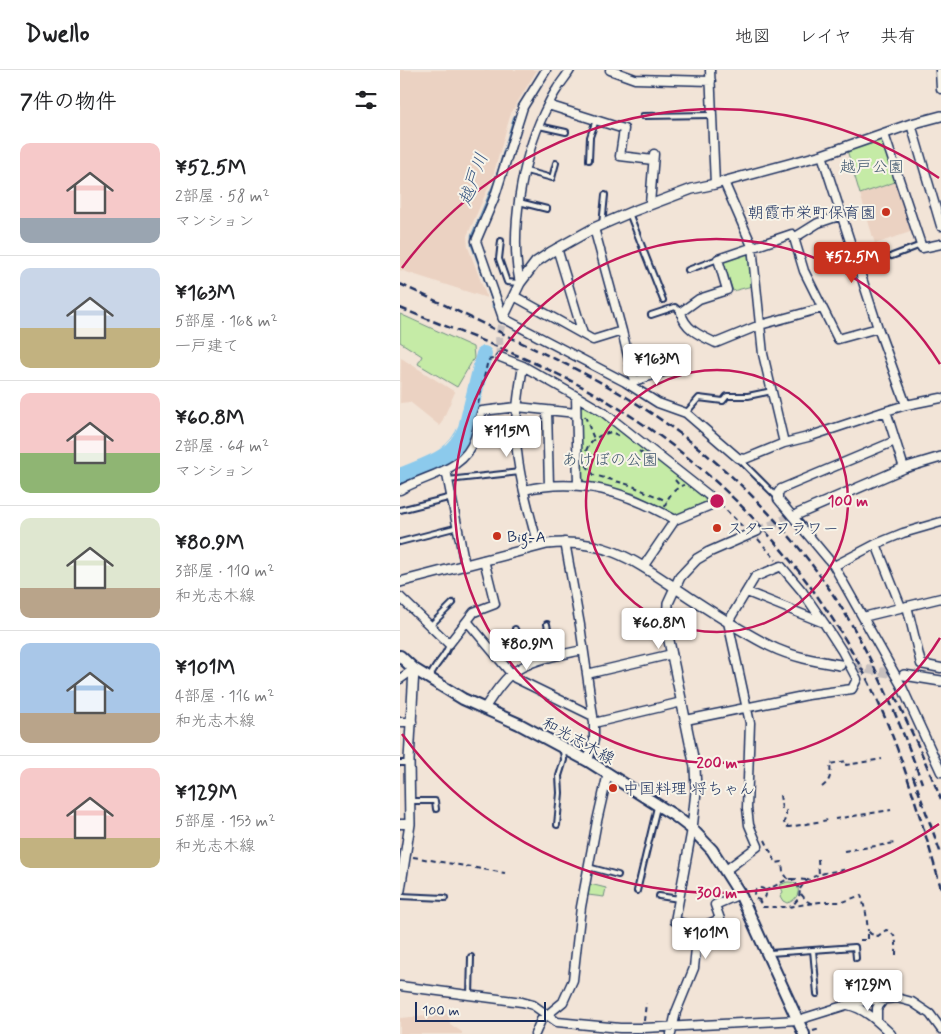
<!DOCTYPE html>
<html lang="ja">
<meta charset="utf-8">
<style>
body{margin:0;font-family:Mynerve,"Klee One",sans-serif;background:#f6f6f6;color:#202124;height:100vh;display:flex;flex-direction:column;font-size:19px;white-space:nowrap}
*{box-sizing:border-box;margin:0}
p{font-size:16px;color:#757577}
.icon{flex:none;width:28px;height:28px;fill:none;stroke:currentColor;stroke-width:2;stroke-linecap:round;stroke-linejoin:round}
.map{position:relative;flex:1;overflow:hidden}
.drawer{display:flex;flex-direction:column;background:#fff;width:400px}
.drawer>*{flex:none}
.scale{position:absolute;left:15px;bottom:12px;width:131px;box-sizing:border-box;padding-left:5px;border:2px solid #1b2f5e;border-top:0;font-size:14px;line-height:18px;white-space:nowrap;color:#1b2f5e;-webkit-text-stroke:4px #f7f3e8;paint-order:stroke}
.price{position:absolute;translate:-50% -42px;padding:0 11px;border-radius:5px;background:#fff;color:#222;font-size:16px;line-height:32px;filter:drop-shadow(0 1px 2px #0008)}
.price::after{content:'';position:absolute;left:50%;top:30px;width:15px;height:11px;margin-left:-8px;background:inherit;clip-path:polygon(0 0,100% 0,50% 100%)}
.price.on{background:#c8321e;color:#fff}
ul{padding:0;list-style:none}
li{display:flex;align-items:center;gap:15px;height:125px;padding:0 20px}
li+li{border-top:1px solid #e0e0e0}
li span{display:grid;place-items:center;flex:none;width:140px;height:100px;border-radius:10px;color:#555}
li>.icon{margin-inline-start:auto}
span .icon{width:60px;height:60px;fill:#fffc;stroke-width:1}
li b{font-size:21px}
h2{display:flex;justify-content:space-between;align-items:center;height:60px;padding:0 20px;font-size:21px}
header{display:flex;align-items:center;gap:30px;box-sizing:border-box;height:70px;padding:0 25px;background:#fff;border-bottom:1px solid #e0e0e0}
header strong{font-size:24px}
nav{display:flex;gap:28px;margin-inline-start:auto;font-size:18px}
main{display:flex;flex:1;min-height:0}
.map>svg:first-child{display:block}
</style>
<header>
<strong>Dwello</strong>
<nav><a>地図</a><a>レイヤ</a><a>共有</a></nav>
</header>
<main>
<section class="drawer">
<h2>7件の物件<svg class="icon" aria-label="filters" viewBox="0 0 24 24"><path d="M4 7h16M4 17h16"/><circle cx="9" cy="7" r="2"/><circle cx="15" cy="17" r="2"/></svg></h2>
<ul>
<li><span style="background:linear-gradient(#f6c9c9 75%,#9aa5b1 0)"><svg class="icon" aria-label="home" viewBox="0 0 24 24"><path d="M3 11l9-7 9 7M6 9v11h12V9"/></svg></span><div><b>¥52.5M</b><p>2部屋 · 58 m²</p><p>マンション</p></div></li>
<li><span style="background:linear-gradient(#c9d6e8 60%,#c2b280 0)"><svg class="icon" aria-label="home" viewBox="0 0 24 24"><path d="M3 11l9-7 9 7M6 9v11h12V9"/></svg></span><div><b>¥163M</b><p>5部屋 · 168 m²</p><p>一戸建て</p></div></li>
<li><span style="background:linear-gradient(#f6c9c9 60%,#8fb573 0)"><svg class="icon" aria-label="home" viewBox="0 0 24 24"><path d="M3 11l9-7 9 7M6 9v11h12V9"/></svg></span><div><b>¥60.8M</b><p>2部屋 · 64 m²</p><p>マンション</p></div></li>
<li><span style="background:linear-gradient(#dfe7d0 70%,#b9a48a 0)"><svg class="icon" aria-label="home" viewBox="0 0 24 24"><path d="M3 11l9-7 9 7M6 9v11h12V9"/></svg></span><div><b>¥80.9M</b><p>3部屋 · 110 m²</p><p>和光志木線</p></div></li>
<li><span style="background:linear-gradient(#a9c7e8 70%,#b9a48a 0)"><svg class="icon" aria-label="home" viewBox="0 0 24 24"><path d="M3 11l9-7 9 7M6 9v11h12V9"/></svg></span><div><b>¥101M</b><p>4部屋 · 116 m²</p><p>和光志木線</p></div></li>
<li><span style="background:linear-gradient(#f6c9c9 70%,#c2b280 0)"><svg class="icon" aria-label="home" viewBox="0 0 24 24"><path d="M3 11l9-7 9 7M6 9v11h12V9"/></svg></span><div><b>¥129M</b><p>5部屋 · 153 m²</p><p>和光志木線</p></div></li>
</ul>
</section>
<div class="map">
<svg width="541" height="964" viewBox="0 0 541 964">
<rect width="100%" height="100%" fill="#f2e4d7"/>
<filter id="ink" filterUnits="userSpaceOnUse"><feTurbulence type="fractalNoise" baseFrequency=".02" numOctaves="2"/><feDisplacementMap in="SourceGraphic" scale="10" xChannelSelector="R" yChannelSelector="G"/><feConvolveMatrix kernelMatrix="1 2 1 2 8 2 1 2 1" color-interpolation-filters="sRGB"/></filter>
<g filter="url(#ink)">
<path fill="#ebd2c2" d="M0,0H137L111,43L92,109L67,166L68,177L87,228L0,200Z
M498,111L513,161L475,174L460,124Z
M1,288L55,322L40,356L10,332L0,333Z
M49,944L50,954L62,962V964H0V948Z"/>
<path fill="#c5eba6" stroke="#708d82" d="M483,69L498,111L460,124L447,80Z
M345,183L349,186L352,216L333,221L324,194L325,190Z
M0,244L73,277L74,288L57,317L18,294L22,286L0,272Z
M184,336L208,350L305,429V432L277,445L233,423L185,413L182,408L180,337Z
M387,812C403,811 401,830 387,833L383,831L380,826L383,822L380,815Z
M190,814L206,818L204,827L188,825Z"/>
<g fill="none" stroke-linecap="round" stroke-linejoin="round">
<path stroke="#5f8cb3" stroke-width="2.5" d="M93,237V232L72,175V166L95,112L114,48L119,40"/>
<path stroke="#8ccaec" stroke-width="16" d="M0,406C28,394 54,389 66,358L84,284"/>
<path stroke="#c7c0bf" stroke-width="8" stroke-dasharray="8 4" stroke-linecap="butt" d="M100,287L99,265L103,248"/>
<path stroke="#c7c0bf" stroke-width="9" stroke-dasharray="9 4.5" stroke-linecap="butt" d="M357,461L398,444
M440,595L501,605"/>
<g stroke="#1b2f5e" stroke-width="8">
<path id="service" d="M243,46L312,45
M139,56L166,62
M189,90L190,67L196,50
M126,101L152,108L156,93
M119,132L147,139
M229,143L263,230
M202,155L205,125
M101,171L99,189L107,212L119,213
M492,186L521,175
M288,200L318,189
M251,245L275,237L281,242
M286,343L299,328L323,331L327,326H348L372,321
M340,390L377,427
M48,410L120,402
M0,440L52,427
M0,472L58,457
M147,554L153,587
M30,556L53,533
M234,557L235,565L266,558
M115,559L128,595
M30,608C33,595 46,588 49,574
M0,693H9
M10,731H35L36,739
M157,755L160,723L159,706L164,690L163,680
M188,797L218,805
M237,821L257,737
M0,826L45,828
M259,826L279,829
M413,880L417,924
M370,883L455,877L456,888
M70,925L71,887"/>
</g>
<g stroke="#1b2f5e" stroke-width="11">
<path id="minor" d="M146,0L123,37L95,126L76,171L103,248L225,312L258,333L286,343L338,388L345,389L384,373L408,367L486,341L506,335L541,328
M210,0L235,9L311,11
M310,0L315,114
M540,0L541,19
M148,35L224,59L220,86L253,90
M511,54L541,156
M484,64L522,178L541,174
M422,85L478,258L506,335
M324,112L352,176L363,284L384,373
M250,134L254,84
M442,145L418,153L394,168L404,201L438,269L478,258
M394,168L392,164L318,189L327,220L299,229L281,242C284,259 301,266 316,273L360,255L422,238
M157,178L183,264
M120,213C109,163 122,89 144,43C148,35 152,26 157,19C161,12 166,7 170,0
M114,226L193,270L222,261L194,158
M222,261L234,311L232,316
M100,287L123,296L176,326
M123,296C119,320 115,345 116,369C118,406 129,441 138,476
M234,311L273,299
M147,340L149,416
M486,341L504,398
M495,371L381,419L378,423V429L434,496L501,615L541,702
M73,373L116,369
M46,400L65,495
M178,415L176,326L203,342L312,428L311,435L275,450L243,497
M0,420C27,404 64,402 75,368C78,359 79,349 82,341L117,337L176,343
M124,420C180,407 227,422 275,450
M165,472L180,555L194,653V670L188,691
M476,474L501,537
M434,496L476,474L503,463L541,452
M0,527L49,574L74,542L95,534L84,490
M507,536L521,594L541,598
M463,547L541,528
M67,551L115,608L193,646
M187,604L272,584
M0,609L14,599
M84,639C92,627 99,615 110,605C129,589 160,585 183,580
M286,650L408,625L452,619L457,609L442,581L424,553L347,522
M0,652H12
M194,653L282,632
M0,754H10
M292,759L275,851L298,858
M326,800L358,776L349,755L347,738L350,653L328,552L355,507L381,496L402,521L424,553
M0,916L122,932L133,935L157,952L220,958H244L398,950L456,932L497,928L512,932L530,944L541,959
M448,935C466,939 478,952 491,964
M477,951V938L484,929
M135,964L141,950L163,932L173,910L181,837L197,751L208,703
M271,964L276,942L294,898L298,858L320,849L315,835L340,824"/>
</g>
<g stroke="#1b2f5e" stroke-width="12">
<path id="tertiary" d="M103,248L120,213L136,192L151,182L194,158L231,142L292,119L315,114L422,85L511,54L541,46
M398,444L504,398L541,387
M0,512L147,474C209,467 240,495 289,527C315,544 342,562 370,576C392,587 416,591 440,595
M504,605L541,611
M292,759L296,721L295,697L267,561L268,533L280,507L297,489L309,482L357,461
M0,820L10,754L9,690L14,599"/>
</g>
<g stroke="#1b2f5e" stroke-width="14">
<path id="secondary" d="M0,586L14,599L63,629L119,654L188,691L275,746L292,759L312,780L340,824L404,964"/>
</g>
<path stroke="#1b2f5e" stroke-width="2" stroke-dasharray="5 4" stroke-linecap="butt" d="M78,334L88,290L93,289
M185,346L194,369
M186,381C190,369 200,365 211,362L220,366
M239,381L247,387
M186,395L194,405L230,415L267,431
M275,410L280,416
M320,434L343,457
M265,437C267,427 275,418 284,415
M358,469L376,490
M422,717C431,710 431,705 430,694L446,691V695L482,689
M380,725L382,739L386,741V745L384,752L385,756L389,757L428,750
M435,749L491,740
M365,770L376,793L382,792L383,802L388,809
M444,781L495,773
M13,787L105,803
M418,789L419,804
M392,809L407,810
M354 824a6 6 0 1 1 12 0a6 6 0 1 1-12 0Z
M400,819C409,802 431,803 447,799
M365,821L388,809H392L400,819L399,828L393,835
M401,824L407,831L412,834
M358,829L363,837H388L420,832H443L461,825L466,843L468,861
M460,870H468V861L471,864L478,866L486,860C498,864 496,874 496,885
M498,905L499,919
M244,951L246,933
M413,961L420,959"/>
<use href="#service" stroke="#f7f3e8" stroke-width="4"/>
<use href="#minor" stroke="#f7f3e8" stroke-width="8"/>
<use href="#tertiary" stroke="#f7f3e8" stroke-width="9"/>
<use href="#secondary" stroke="#f7f3e8" stroke-width="10"/>
<path stroke="#1b2f5e" stroke-width="2.5" stroke-dasharray="8 4" stroke-linecap="butt" d="M0,214C41,233 82,253 122,273C164,293 206,313 245,339C338,400 418,485 468,585C489,626 506,669 522,713
M0,238C59,262 121,284 177,314C312,386 422,503 483,643C507,699 524,760 541,818
M495,626L521,682L541,729
M513,706L541,784"/>
</g>
</g>
<g fill="none" stroke="#c2185b" stroke-width="2.5">
<circle cx="317" cy="431" r="131"/>
<path d="M540 568A262 262 0 1 1 540 294"/>
<path d="M539 754A392 392 0 0 1 2 664M2 198A392 392 0 0 1 539 108"/>
</g>
<g fill="#c8321e" stroke="#f7f3e8" stroke-width="2">
<circle cx="486" cy="142" r="5"/>
<circle cx="317" cy="458" r="5"/>
<circle cx="97" cy="466" r="5"/>
<circle cx="213" cy="718" r="5"/>
</g>
<g text-anchor="middle" stroke-width="4" stroke-linejoin="round" paint-order="stroke">
<g font-size="16" fill="#3d556c" stroke="#f7f3e8">
<text x="472" y="102">越戸公園</text>
<text x="210" y="395">あけぼの公園</text>
</g>
<g font-size="16" fill="#1b2f5e" stroke="#f7f3e8" text-anchor="start">
<text x="476" y="148" text-anchor="end">朝霞市栄町保育園</text>
<text x="327" y="464">スターフラワー</text>
<text x="107" y="472">Big-A</text>
<text x="223" y="724">中国料理 将ちゃん</text>
</g>
<g font-size="16" fill="#1b2f5e" stroke="#f7f3e8">
<text transform="translate(179 670) rotate(29)" y="6">和光志木線</text>
</g>
<g font-size="18" font-style="italic" fill="#375682" stroke="#f7f3e8">
<text transform="translate(73 109) rotate(-70)" y="6">越戸川</text>
</g>
</g>
<circle cx="317" cy="431" r="8" fill="#c2185b" stroke="#f7f3e8" stroke-width="2.5"/>
<g font-size="15" text-anchor="middle" font-weight="bold" fill="#c2185b" stroke="#f7f3e8" stroke-width="4" stroke-linejoin="round" paint-order="stroke">
<text x="448" y="436">100 m</text>
<text x="317" y="698">200 m</text>
<text x="317" y="828">300 m</text>
</g>
</svg>
<div class="scale">100 m</div>
<b class="price on" style="left:452px;top:214px">¥52.5M</b>
<b class="price" style="left:257px;top:316px">¥163M</b>
<b class="price" style="left:107px;top:388px">¥115M</b>
<b class="price" style="left:259px;top:580px">¥60.8M</b>
<b class="price" style="left:127px;top:601px">¥80.9M</b>
<b class="price" style="left:306px;top:890px">¥101M</b>
<b class="price" style="left:468px;top:942px">¥129M</b>
</div>
</main>
